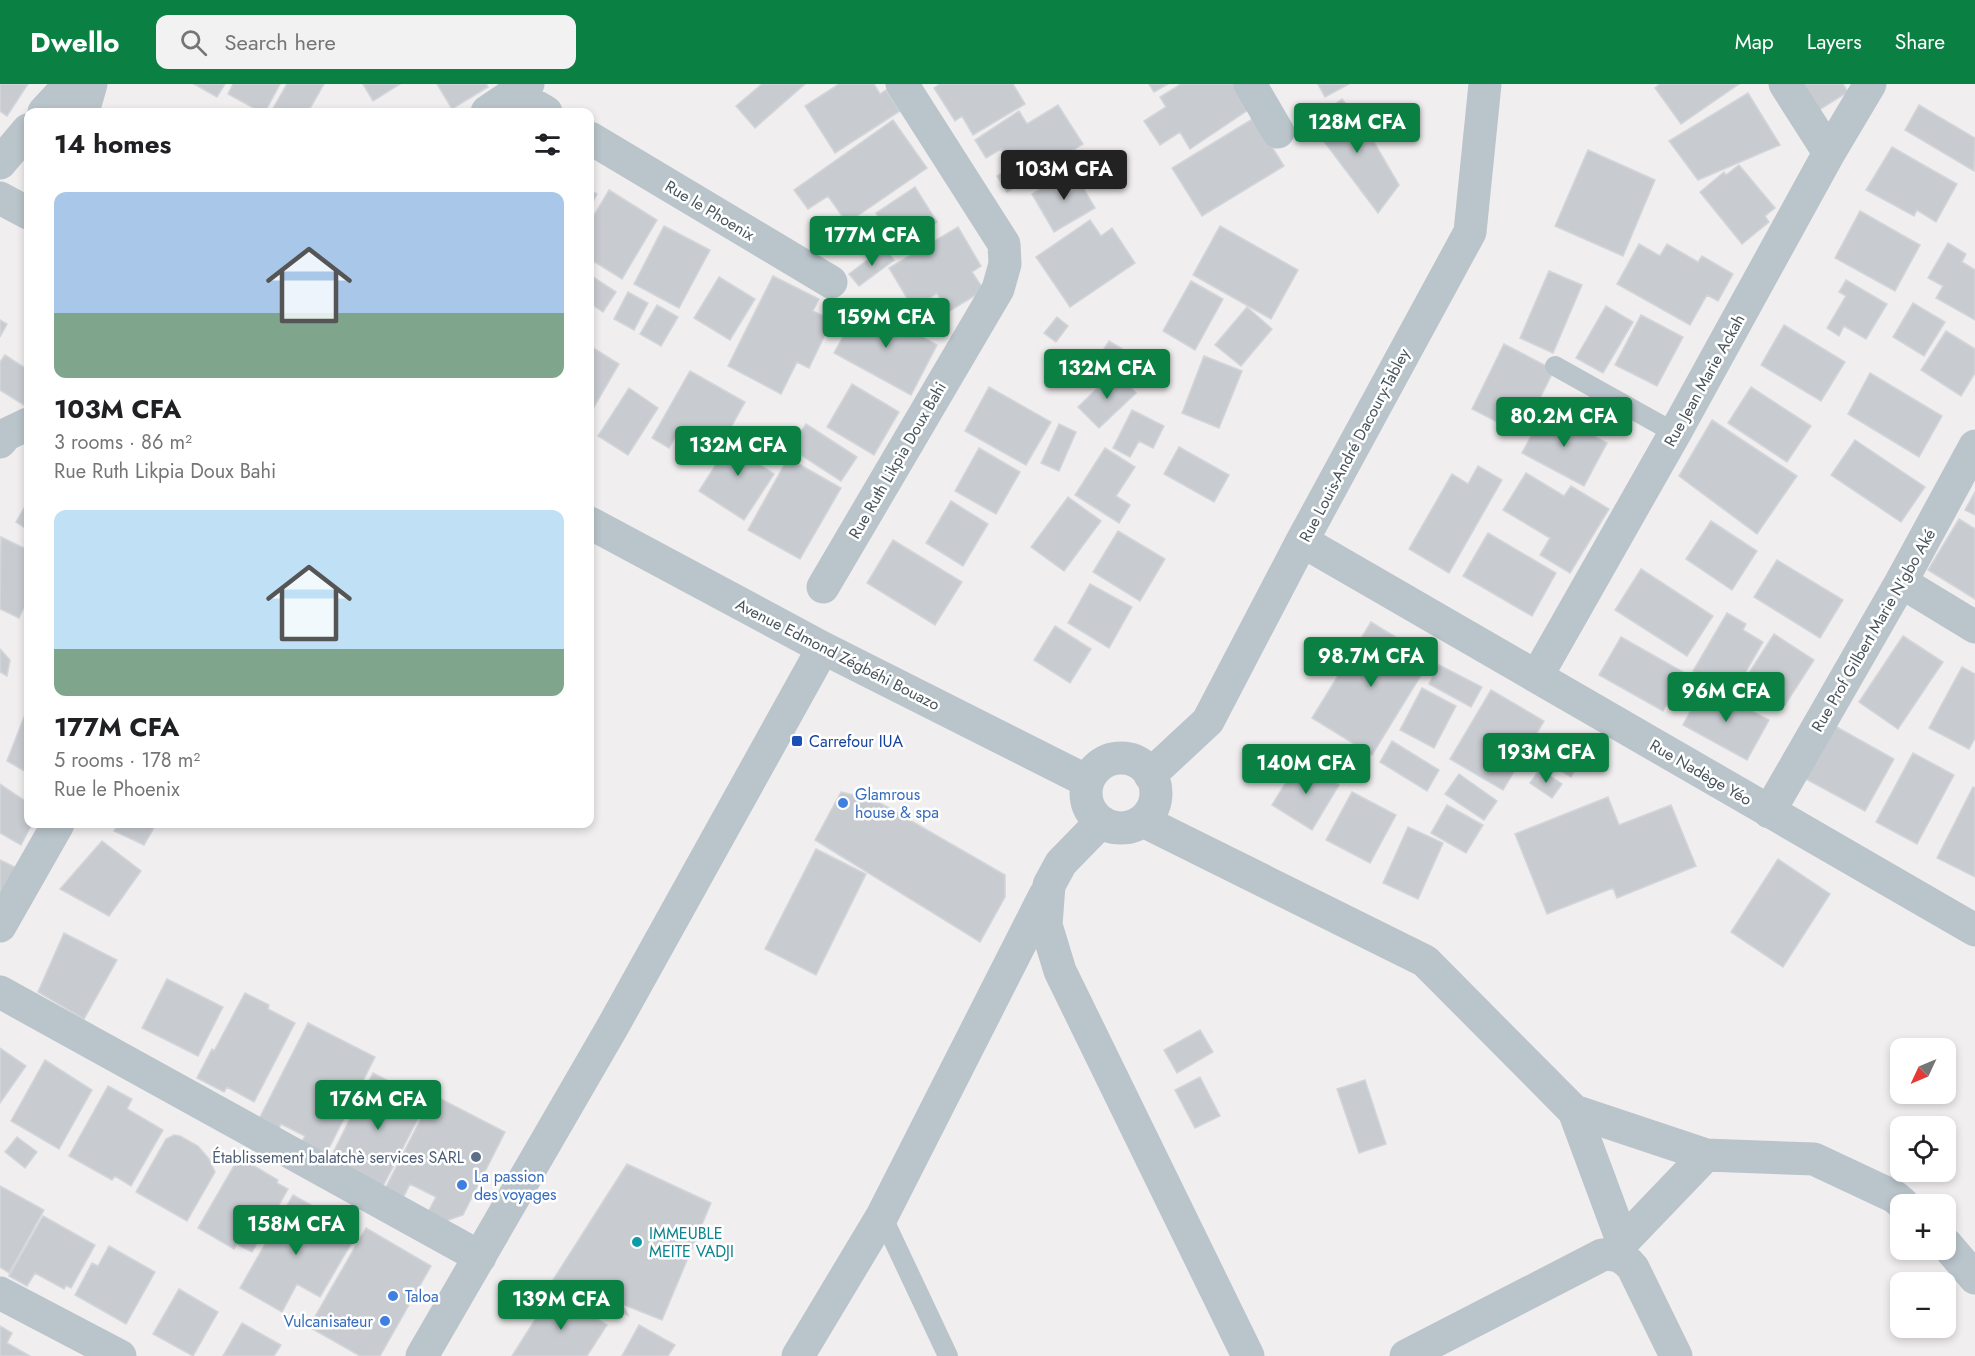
<!DOCTYPE html>
<meta charset="utf-8">
<style>
body{margin:0;font-family:Jost,sans-serif;background:#f2f2f2;color:#202124;height:100vh;display:flex;flex-direction:column;font-size:22px;white-space:nowrap}
*{box-sizing:border-box;margin:0}
p{font-size:20px;color:#757577}
.icon{flex:none;width:33px;height:33px;fill:none;stroke:currentColor;stroke-width:2;stroke-linecap:round;stroke-linejoin:round}
.map{position:relative;flex:1;overflow:hidden}
.panel{position:absolute;left:24px;top:24px;width:570px;height:720px;display:flex;flex-direction:column;background:#fff;border-radius:12px;box-shadow:0 3px 9px #0003}
.panel>*{flex:none}
.needle{width:39px;rotate:226deg}
.buttons{position:absolute;left:1890px;top:954px;display:grid;gap:12px}
.buttons a{display:grid;place-items:center;width:66px;height:66px;border-radius:12px;background:#fff;box-shadow:0 3px 9px #0003;font-size:30px}
.price{position:absolute;translate:-50% -51px;padding:0 14px;border-radius:6px;background:#0b8043;color:#fff;font-size:20px;line-height:39px;filter:drop-shadow(0 2px 3px #0008)}
.price::after{content:'';position:absolute;left:50%;top:36px;width:18px;height:14px;margin-left:-9px;background:inherit;clip-path:polygon(0 0,100% 0,50% 100%)}
.price.active{background:#222;color:#fff}
ul{padding:0;list-style:none}
li{display:grid;align-content:center;gap:12px;height:318px;padding:0 30px}
li span{display:grid;place-items:center;height:186px;border-radius:12px;color:#555}
li>.icon{margin-inline-start:auto}
span .icon{width:108px;height:108px;fill:#fffc;stroke-width:1}
li b{font-size:26px}
h2{display:flex;justify-content:space-between;align-items:center;height:72px;padding:0 30px;font-size:26px}
header{display:flex;align-items:center;gap:36px;box-sizing:border-box;height:84px;padding:0 30px;background:#0b8043;color:#fff}
header strong{font-size:28px}
nav{display:flex;gap:33px;margin-inline-start:auto;font-size:21px}
.search{width:420px;height:54px;background:#f2f2f2;display:flex;align-items:center;gap:15px;box-sizing:border-box;padding:0 21px;border-radius:12px;color:#757577;font-size:22px}
.map>svg:first-child{display:block}
</style>
<header>
<strong>Dwello</strong>
<div class="search"><svg class="icon" aria-label="search" viewBox="0 0 24 24"><circle cx="10" cy="10" r="6"/><path d="M15 15l6 6"/></svg>Search here</div>
<nav><a>Map</a><a>Layers</a><a>Share</a></nav>
</header>
<div class="map">
<svg width="1975" height="1272" viewBox="0 0 1975 1272">
<rect width="100%" height="100%" fill="#f1eeef"/>
<path fill="#c8ccd1" stroke="#d2d5d9" stroke-width="1.5" d="M0,0H28L7,32L0,27Z
M194,0H225L217,13Z
M233,0H280L265,28H261L228,10Z
M287,0H324L308,28H271Z
M363,0H400L373,17Z
M437,0H486L488,3L452,25Z
M762,0H805L755,44L736,22Z
M839,0H874L880,10L886,6L900,27L835,69L805,22Z
M940,0H1013L1025,20L973,51L962,32L955,37L934,4Z
M1149,0H1168L1154,8Z
M1181,0H1240L1254,22L1190,65L1180,48L1160,61L1144,37L1166,23L1160,13Z
M1318,0H1349L1325,13Z
M1660,0H1739L1681,40L1655,4Z
M1802,0H1843L1848,8L1819,26Z
M1748,9L1780,61L1698,96L1669,57Z
M1342,15L1375,60L1399,101L1378,129L1310,39Z
M1058,21L1083,60L1007,108L997,92L1012,83L1001,65L986,74L975,56L1019,27L1027,40Z
M1919,21L1975,54L1974,87L1905,46Z
M1254,34L1284,82L1202,132L1172,84Z
M893,36L927,84L847,139L828,112L808,125L794,106Z
M1892,63L1957,100L1936,138L1917,126L1914,132L1866,106Z
M1588,66L1655,96L1623,172L1555,142Z
M1739,81L1775,124L1765,132L1769,138L1742,160L1700,108L1724,88L1726,91Z
M1073,86L1095,124L1054,148L1032,110Z
M915,103L937,138L898,164L876,129Z
M590,106L597,110L590,123Z
M609,106L657,136L622,195L590,175V138Z
M1860,127L1920,161L1895,207L1835,174Z
M1090,136L1101,152L1112,144L1135,179L1070,223L1036,173Z
M664,142L710,166L679,224L634,200Z
M1220,142L1298,186L1271,235L1193,191Z
M958,143L981,182L972,188L984,206L948,228L937,209L913,224L889,184Z
M1948,159L1966,170L1962,178L1975,186V236L1936,214L1943,202L1928,194Z
M1639,160L1660,172L1667,160L1698,178L1702,172L1733,190L1718,217L1707,211L1690,241L1617,200Z
M884,163L894,176L859,202L849,190Z
M1549,187L1582,201L1553,269L1520,254Z
M590,191L616,208L603,228L590,219Z
M773,192L819,215L813,227L832,236L809,284L797,278L781,310L728,282Z
M719,193L755,215L730,256L694,234Z
M1846,196L1887,220L1866,255L1844,242L1839,252L1827,244L1846,212L1839,208Z
M1191,197L1223,215L1195,266L1163,247Z
M628,208L648,219L634,246L614,235Z
M862,219L937,261L911,311L834,269Z
M1913,219L1945,238L1924,272L1893,253Z
M657,221L678,233L661,262L640,250Z
M1606,222L1633,238L1603,289L1576,274Z
M1247,223L1272,245L1241,282L1215,261Z
M1641,231L1683,253L1657,302L1615,281Z
M1057,233L1068,242L1056,258L1044,249Z
M0,236L7,240L0,253Z
M1784,241L1845,278L1821,317L1761,281Z
M1946,247L1975,265V289L1961,312L1921,286Z
M1109,257L1127,268L1119,280L1102,268Z
M1504,260L1554,286L1537,320L1529,316L1525,325L1532,329L1521,350L1472,325Z
M590,262L619,280L590,330Z
M5,271L28,286L27,323L0,306V278Z
M1204,272L1242,287L1219,344L1182,329Z
M690,287L745,318L720,363L681,342L669,364L652,354Z
M1115,287L1136,309L1099,344L1078,323Z
M1870,289L1942,332L1919,373L1848,330Z
M852,300L899,328L874,371L827,343Z
M989,303L1051,338L1026,381L965,347Z
M1751,303L1811,342L1787,378L1728,339Z
M629,304L658,324L628,371L598,352Z
M1132,326L1164,342L1153,364L1139,357L1130,373L1113,364Z
M1545,326L1607,359L1584,402L1522,369Z
M1712,336L1797,392L1757,450L1679,392Z
M806,340L857,373L841,397L790,364Z
M1059,340L1076,348L1059,387L1041,379Z
M738,346L763,362L754,377L774,390L744,436L699,407Z
M1855,356L1925,403L1901,438L1831,391Z
M1179,363L1229,391L1214,418L1164,390Z
M979,364L1020,388L996,430L955,407Z
M1105,364L1135,383L1116,412L1130,421L1119,439L1075,411Z
M788,374L841,404L800,475L748,446Z
M1478,382L1502,396L1449,489L1409,465L1452,390L1468,400Z
M1526,389L1564,412L1571,402L1609,425L1570,489L1540,471L1550,454L1503,426Z
M1975,408V431L1965,426Z
M1068,413L1101,437L1064,487L1031,463Z
M28,417V446L16,438Z
M951,417L988,440L963,482L926,459Z
M1959,435L1975,445V515L1928,486Z
M1711,437L1757,467L1732,506L1686,475Z
M1118,447L1165,475L1140,517L1093,488Z
M1488,449L1556,489L1532,532L1463,492Z
M1,453L28,466L27,474L28,475V515L19,534L0,525Z
M893,456L962,498L935,541L867,499Z
M1777,476L1843,516L1820,554L1754,513Z
M1641,485L1713,532L1687,572L1615,526Z
M1090,500L1132,523L1109,564L1068,539Z
M1727,529L1746,540L1743,546L1763,558L1737,603L1727,597L1722,605L1693,587Z
M1371,538L1431,575L1372,671L1312,634Z
M1055,542L1091,565L1070,599L1034,576Z
M1774,550L1814,576L1785,621L1745,595Z
M1903,552L1943,578L1898,645L1859,618Z
M1621,553L1683,588L1663,627L1599,591Z
M0,565L10,576L7,592L0,588Z
M1439,581L1482,603L1471,623L1429,600Z
M1962,583L1975,590V654L1969,665L1929,644Z
M1704,602L1769,636L1747,676L1683,641Z
M1422,604L1456,622L1434,664L1400,646Z
M1491,606L1544,637L1503,706L1450,675Z
M24,633L28,636V689L7,677Z
M1833,641L1894,675L1865,727L1804,694Z
M1551,655L1582,673L1571,693L1540,674Z
M1392,657L1439,686L1427,707L1380,678Z
M1913,669L1954,691L1917,760L1876,738Z
M1299,677L1339,701L1312,746L1272,721Z
M1540,685L1562,700L1552,714L1530,699Z
M1459,690L1497,717L1484,736L1445,710Z
M0,700L28,719V740H32L21,761L0,749Z
M1973,703L1975,704V793L1937,774Z
M841,708L875,716L1005,791V813L980,858L815,756Z
M1352,708L1396,731L1370,779L1326,756Z
M1608,713L1619,741L1671,721L1696,782L1617,814L1613,804L1547,830L1515,750Z
M1447,721L1483,741L1466,769L1431,749Z
M118,740H156L144,761L114,747Z
M1408,743L1443,759L1418,815L1383,799Z
M102,757L141,787L109,832L60,805Z
M816,765L866,790L816,891L765,865Z
M1778,775L1830,810L1783,883L1731,848Z
M0,776L17,784L0,811Z
M64,849L117,876L84,935L38,908Z
M167,895L223,923L198,972L142,944Z
M245,909L269,921L268,925L295,939L254,1018L227,1003L224,1008L197,994L212,965L214,967Z
M308,939L375,973L324,1074L300,1061L305,1052L281,1040L276,1051L256,1041Z
M1200,946L1213,968L1177,989L1164,966Z
M0,964L26,982L0,1019Z
M45,976L92,1006L59,1065L11,1037Z
M373,989L427,1017L382,1104L329,1077Z
M1200,993L1220,1032L1195,1044L1175,1006Z
M1365,996L1386,1060L1359,1069L1337,1005Z
M108,1002L132,1015L127,1025L163,1046L131,1102L115,1092L112,1096L69,1072Z
M433,1011L505,1048L463,1131L440,1139L426,1132L436,1113L410,1100L402,1116L384,1107Z
M174,1051L180,1052L198,1062L209,1075L215,1088L187,1137L136,1108L166,1055Z
M17,1053L37,1068L25,1084L5,1068Z
M239,1073L278,1096L277,1099L288,1105L252,1168L237,1160L234,1165L198,1144Z
M627,1080L711,1119L662,1236L622,1220L628,1231L553,1196Z
M0,1102L44,1126L9,1189L0,1183Z
M293,1111L325,1129L319,1139L352,1158L320,1213L297,1200L282,1228L240,1204Z
M43,1132L95,1161L71,1204L66,1201L64,1205L35,1189L27,1202L9,1192Z
M366,1144L431,1182L380,1272H360L309,1243Z
M109,1162L155,1188L126,1240L75,1211L92,1179L98,1182Z
M179,1205L218,1228L193,1272L153,1250Z
M553,1207L607,1241L587,1272H512Z
M242,1239L281,1261L274,1272H223Z
M639,1241L675,1261L668,1272H622Z
M0,1242L12,1249L7,1259L30,1272H0Z"/>
<g fill="none" stroke-linecap="round" stroke-linejoin="round">
<path stroke="#bac5cb" stroke-width="20" d="M1555,282L1675,349
M882,1132L948,1272"/>
<path stroke="#bac5cb" stroke-width="33" d="M1250,0L1278,48
M1785,0L1829,69
M513,9L546,28
M44,28L70,0
M83,28L91,0
M487,28L528,0
M590,54L831,198
M0,79L28,46
M0,114L28,129
M0,358L7,350L28,340
M590,439L823,564L1087,697
M1302,457L1975,846
M1901,498L1975,543
M823,503L998,205L1005,180L1004,160L902,0
M1537,592L1675,349L1829,69L1870,0
M1086 709a35 35 0 1 1 70 0a35 35 0 1 1-70 0Z
M1150,691L1208,637L1302,457L1470,148L1485,0
M1769,728L1901,498L1975,362
M1143,737L1425,877L1574,1027L1706,1071L1814,1075L1895,1113L1903,1120
M1100,739L1061,779L1049,801L1046,841L1060,887L1248,1272
M0,842L58,740
M0,908L480,1173
M1574,1027L1623,1159
M1946,1160L1975,1194
M1612,1169L1706,1071
M0,1209L120,1272
M422,1272L613,942L823,564
M798,1272L882,1132L1045,811
M1406,1272L1602,1171C1616,1169 1624,1173 1633,1184L1676,1272"/>
</g>
<rect fill="#1a4fb4" stroke="#fff" stroke-width="2" x="791" y="651" width="12" height="12" rx="3"/>
<g fill="#3f7fe0" stroke="#fff" stroke-width="2">
<circle cx="843" cy="719" r="6"/>
<circle cx="462" cy="1101" r="6"/>
<circle cx="393" cy="1212" r="6"/>
<circle cx="385" cy="1237" r="6"/>
</g>
<circle fill="#5c6f8a" stroke="#fff" stroke-width="2" cx="476" cy="1073" r="6"/>
<circle fill="#0f9aa8" stroke="#fff" stroke-width="2" cx="637" cy="1158" r="6"/>
<g text-anchor="middle" stroke-width="5" stroke-linejoin="round" paint-order="stroke">
<g font-size="16" fill="#47545b" stroke="#fff">
<text transform="translate(710 126) rotate(31)" y="6">Rue le Phoenix</text>
<text transform="translate(1704 296) rotate(-61)" y="6">Rue Jean Marie Ackah</text>
<text transform="translate(1354 361) rotate(-62)" y="6">Rue Louis-André Dacoury-Tabley</text>
<text transform="translate(897 376) rotate(-60)" y="6">Rue Ruth Likpia Doux Bahi</text>
<text transform="translate(1873 546) rotate(-60)" y="6">Rue Prof Gilbert Marie N'gbo Aké</text>
<text transform="translate(838 570) rotate(27)" y="6">Avenue Edmond Zégbéhi Bouazo</text>
<text transform="translate(1701 688) rotate(30)" y="6">Rue Nadège Yéo</text>
</g>
<g font-size="16" fill="#164399" stroke="#fff" text-anchor="start">
<text x="809" y="663">Carrefour IUA</text>
</g>
<g font-size="16" fill="#366cbe" stroke="#fff" text-anchor="start">
<text x="855" y="716">Glamrous<tspan x="855" dy="18">house &amp; spa</tspan></text>
<text x="474" y="1098">La passion<tspan x="474" dy="18">des voyages</tspan></text>
<text x="405" y="1218">Taloa</text>
<text x="373" y="1243" text-anchor="end">Vulcanisateur</text>
</g>
<g font-size="16" fill="#4e5e75" stroke="#fff" text-anchor="end">
<text x="464" y="1079">Établissement balatchè services SARL</text>
</g>
<g font-size="16" fill="#0d838f" stroke="#fff" text-anchor="start">
<text x="649" y="1155">IMMEUBLE<tspan x="649" dy="18">MEITE VADJI</tspan></text>
</g>
</g>
</svg>
<div class="buttons">
<a><svg class="needle" viewBox="-14 -14 28 28"><path d="M0-13l5 13h-10z" fill="#e53935"/><path d="M0 13l5-13h-10z" fill="#757577"/></svg></a>
<a><svg class="icon" aria-label="locate" viewBox="0 0 24 24"><circle cx="12" cy="12" r="6"/><path d="M12 2v4M12 18v4M2 12h4M18 12h4"/></svg></a>
<a>+</a>
<a>−</a>
</div>
<b class="price" style="left:1357px;top:70px">128M CFA</b>
<b class="price active" style="left:1064px;top:117px">103M CFA</b>
<b class="price" style="left:872px;top:183px">177M CFA</b>
<b class="price" style="left:886px;top:265px">159M CFA</b>
<b class="price" style="left:1107px;top:316px">132M CFA</b>
<b class="price" style="left:1564px;top:364px">80.2M CFA</b>
<b class="price" style="left:738px;top:393px">132M CFA</b>
<b class="price" style="left:1371px;top:604px">98.7M CFA</b>
<b class="price" style="left:1726px;top:639px">96M CFA</b>
<b class="price" style="left:1546px;top:700px">193M CFA</b>
<b class="price" style="left:1306px;top:711px">140M CFA</b>
<b class="price" style="left:378px;top:1047px">176M CFA</b>
<b class="price" style="left:296px;top:1172px">158M CFA</b>
<b class="price" style="left:561px;top:1247px">139M CFA</b>
<section class="panel">
<h2>14 homes<svg class="icon" aria-label="filters" viewBox="0 0 24 24"><path d="M4 7h16M4 17h16"/><circle cx="9" cy="7" r="2"/><circle cx="15" cy="17" r="2"/></svg></h2>
<ul>
<li><span style="background:linear-gradient(#a9c7e8 65%,#7fa58c 0)"><svg class="icon" aria-label="home" viewBox="0 0 24 24"><path d="M3 11l9-7 9 7M6 9v11h12V9"/></svg></span><div><b>103M CFA</b><p>3 rooms · 86 m²</p><p>Rue Ruth Likpia Doux Bahi</p></div></li>
<li><span style="background:linear-gradient(#bfe0f5 75%,#7fa58c 0)"><svg class="icon" aria-label="home" viewBox="0 0 24 24"><path d="M3 11l9-7 9 7M6 9v11h12V9"/></svg></span><div><b>177M CFA</b><p>5 rooms · 178 m²</p><p>Rue le Phoenix</p></div></li>
</ul>
</section>
</div>
